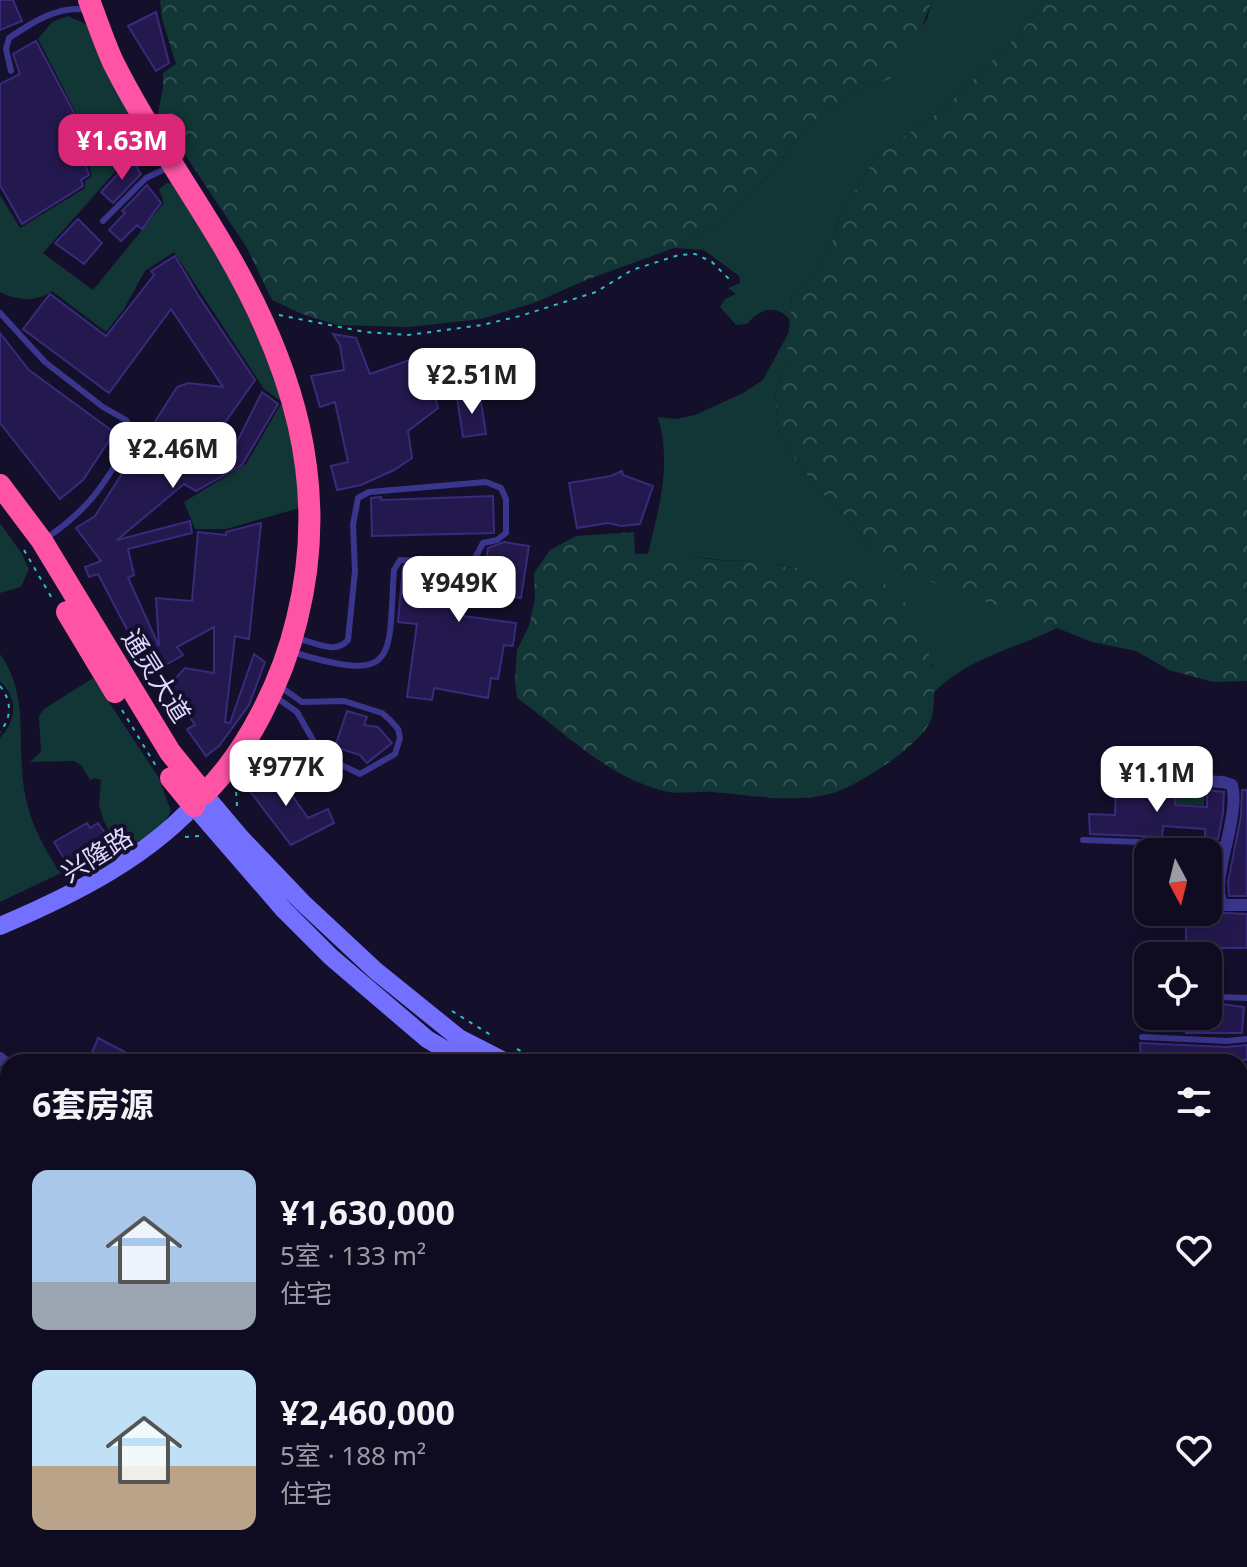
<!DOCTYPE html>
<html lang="zh">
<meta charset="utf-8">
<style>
body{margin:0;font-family:"Noto Sans","Noto Sans SC",sans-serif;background:#181429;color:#f1f3f6;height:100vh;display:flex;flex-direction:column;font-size:30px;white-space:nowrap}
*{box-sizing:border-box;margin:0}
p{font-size:26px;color:#9b9ba5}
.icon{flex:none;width:44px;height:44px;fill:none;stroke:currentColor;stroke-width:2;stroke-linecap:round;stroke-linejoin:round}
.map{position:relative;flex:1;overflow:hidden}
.side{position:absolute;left:0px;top:1054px;width:1248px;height:514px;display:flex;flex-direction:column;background:#0f0b20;border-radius:24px 24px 0 0;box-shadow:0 4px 20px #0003,0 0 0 2px #2f2b3e}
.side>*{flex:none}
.needle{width:52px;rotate:173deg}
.tools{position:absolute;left:1134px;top:838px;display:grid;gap:16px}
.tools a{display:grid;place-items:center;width:88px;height:88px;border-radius:16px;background:#0f0b20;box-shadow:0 4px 20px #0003,0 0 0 2px #2f2b3e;font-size:40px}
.price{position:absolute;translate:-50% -68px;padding:0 18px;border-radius:16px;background:#fff;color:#222;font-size:26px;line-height:52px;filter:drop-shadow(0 2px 4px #0008)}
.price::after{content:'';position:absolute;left:50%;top:48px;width:24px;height:18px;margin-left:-12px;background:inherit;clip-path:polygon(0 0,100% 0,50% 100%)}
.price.active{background:#db2777;color:#fff}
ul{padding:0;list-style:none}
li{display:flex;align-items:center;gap:24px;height:200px;padding:0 32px}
li span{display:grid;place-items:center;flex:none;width:224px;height:160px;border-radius:16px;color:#555}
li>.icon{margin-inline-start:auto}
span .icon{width:96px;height:96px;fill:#fffc;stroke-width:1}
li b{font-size:34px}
h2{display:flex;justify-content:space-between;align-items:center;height:96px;padding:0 32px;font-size:34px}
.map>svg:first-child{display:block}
</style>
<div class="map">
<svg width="1247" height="1567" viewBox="0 0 1247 1567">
<defs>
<pattern id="forest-crowns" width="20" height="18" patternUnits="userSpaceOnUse" patternTransform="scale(2)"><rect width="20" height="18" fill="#113635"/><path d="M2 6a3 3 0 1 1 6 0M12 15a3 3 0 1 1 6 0" fill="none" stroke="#335253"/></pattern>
</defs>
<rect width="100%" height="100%" fill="#140f2b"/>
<path fill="#113635" d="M932,0H1046L1020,33L944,108L877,156L839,217L832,242L819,268L792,294L790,320C776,303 759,309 747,324L736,325L720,307L725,299L736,294L728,288L740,283L739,276L704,250L674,248L729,218L770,174L810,123L859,91L890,79L927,19Z
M68,16L90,26L150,143L149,150L142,154L130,155L43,253L93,290L164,203L159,189L167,183L175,184L214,246L285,392L303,507L226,529H195L184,502L246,464L282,402L264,389L174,252L145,271L124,309L106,332L52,291C37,302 17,301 0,292V195L20,228L85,188V181L92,176L89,167L100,159L38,39L52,22Z
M790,330L786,366L775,394L778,428L795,459L818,489L849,520L871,549L1057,628C1015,649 964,659 933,694V664L796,568L756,561L720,560L670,553L648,554C659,506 672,466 658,417L676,419L695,415L743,393L763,380Z
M0,523L22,554L29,569L21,587L0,593Z
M0,654C26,692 19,726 22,769C24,808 38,841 61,873L0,902V738C17,720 18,698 0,681Z
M93,678L159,778L171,811C161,831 138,842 119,851L103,819L99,805L101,780L95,778L90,780L81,765L74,761L30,762L41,752L39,716L44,709Z
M1177,784L1205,785L1204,805L1176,804Z"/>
<path fill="url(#forest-crowns)" d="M160,0H932L914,50L890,79L859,91L810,123L770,174L729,218L674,248L586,280L534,303L481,319L410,327L337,325L302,314L272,300L247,248L158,114L163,87V73L176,64L162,19Z
M1046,0H1247V681L1213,682L1169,670L1136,651L1092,642L1014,611L947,589L903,569L871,549L849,520L818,489L795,459L778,428L775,394L786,366L792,294L819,268L832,242L839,217L877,156L944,108L1020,33Z
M634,532L635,554C647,554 659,552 671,553C687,554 703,559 719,560C731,561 743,560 755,561C770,562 783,567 797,568C823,571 864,571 886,585C910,601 921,630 930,656C935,669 936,710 930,722C918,747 859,785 833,793C794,804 752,795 712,792C697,791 679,795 664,791C605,776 565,732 517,698L515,681L517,650L529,626L535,598L534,573L550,550L576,536Z"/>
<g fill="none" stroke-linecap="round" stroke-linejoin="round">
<path stroke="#07204c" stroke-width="24" d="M0,1397L8,1406
M0,1549L8,1535"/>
</g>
<path fill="#24194e" stroke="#3a2a7b" stroke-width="2" d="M0,0H13L22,21L0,30Z
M156,12L169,63L156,71L128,26Z
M36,41L97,156L85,164L89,175L81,180L83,186L22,224L0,185V84L20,74L13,54Z
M132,159L141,174L113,203L101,192Z
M147,185L161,203L142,229L137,225L121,241L109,230L125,213L122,211Z
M78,219L102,243L84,264L55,243Z
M175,256L198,295L255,380L210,444L229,458L262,392L278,404L242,465L196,491L184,484L117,540L190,521L192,533L128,549L134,575L128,578L159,646L156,598L192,601L198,532L226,535V532L261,523L249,639L235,636L225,722L230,723L254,654L265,662L249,705L219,746L206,756L187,729L195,725L169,685L185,668L214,673V627L177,647L183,655L154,672L133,641L98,574L89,577L85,567L101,561L76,528L95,516L177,387L188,383L223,387L171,309L109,393L23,329L50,294L106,336L154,275L151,271Z
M0,333L29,370L111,430L112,436L83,480L60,499L0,423Z
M333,334L356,338L370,374L407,361L425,358L438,408L408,431L412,458L394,470L361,485L337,490L331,466L348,462L335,402L320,407L311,376L344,370L340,345Z
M480,395L486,434L463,437L457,398Z
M622,471L623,475L653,486L640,524L621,526L608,523L577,528L569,483L611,476Z
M493,496L494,533L372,536L371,498L381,497V500Z
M504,542L529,546L521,598L466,590L463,616L516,623L513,646L504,645L498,679L491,678L488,698L434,688L432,700L407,697L417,624L398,622L403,566L484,576L488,548Z
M347,711L367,717L364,725L378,727L392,743L367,763L360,755L335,747Z
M260,767L280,778L308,818L328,809L334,823L291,845L249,790L250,782Z
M1116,785L1176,789L1175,805L1207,807V790L1224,792L1223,813L1218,839L1205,838V829L1163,826L1162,837L1090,834L1089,814L1115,815Z
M1242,790H1247V896H1229L1228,882L1241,816Z
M87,823L90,828L98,823L107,836L96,843L100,850L70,868L54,842Z
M1204,912L1247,914V948H1186V914Z
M1215,1003L1244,1007L1242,1033H1186L1187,1016H1208V1008H1215Z
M98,1038L121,1050L143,1062H88Z
M1140,1043L1227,1047L1247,1045V1060H1239V1062H1141Z"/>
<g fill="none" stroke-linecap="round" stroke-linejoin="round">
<path stroke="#27c5bc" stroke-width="2" stroke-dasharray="4 6" stroke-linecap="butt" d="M279,315L365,332L408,335L482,325L520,316L596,292L632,270L679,255L695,254L712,262L729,279
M24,550L53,600
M0,686C12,701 12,717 0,732
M122,710L156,766
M237,806L236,790L240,782
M185,837L199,836
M452,1011L494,1037
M517,1049L541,1062"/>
<path stroke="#3a368e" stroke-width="6" d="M11,71L6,49L9,38C31,23 60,4 88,10
M103,221L146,178L167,168
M0,313L45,362L103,407L126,420L132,428V438C104,484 91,508 45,539
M299,654C400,684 388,657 394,570L400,560L465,563L474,560L483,543L497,540L506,533V499L501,488L486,482L369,492L358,498L353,525L355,571L348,640C336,654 319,644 303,640
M280,700L297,712L318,749L329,759L360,774L395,754L400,738L398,729L390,720L382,713L344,701L302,702L285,690
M1083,840L1227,845
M1219,997L1247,998
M1142,1037L1227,1041L1247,1039
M203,1062V1058"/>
<path stroke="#3a368e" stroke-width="12" d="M1150,779L1223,782L1232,785C1241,818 1208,882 1223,905H1247
M0,1058L8,1065
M1244,1136L1247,1128
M1240,1214L1247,1237
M810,1560L818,1567"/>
<path stroke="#7470ff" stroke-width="18" d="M194,806L284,910L331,957L427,1039L466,1062
M0,926C73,895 152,856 204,794L241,838L302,902L376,971L459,1038L506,1062
M1240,1529L1247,1534
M1240,1554L1247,1559"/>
<path stroke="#ff54a6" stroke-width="22" d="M0,485L42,541L170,752L204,794C248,751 283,679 297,619C331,483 292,362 222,244C186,183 145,126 113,62C104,42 97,21 89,0
M67,612L115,692
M171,778L194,806"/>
</g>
<g text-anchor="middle" stroke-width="8" stroke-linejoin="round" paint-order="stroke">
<g font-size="26" fill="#ddd9ff" stroke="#140f2b">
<text transform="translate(156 676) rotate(58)" y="9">通灵大道</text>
<text transform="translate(97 855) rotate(-32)" y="9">兴隆路</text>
</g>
</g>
</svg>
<div class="tools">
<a><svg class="needle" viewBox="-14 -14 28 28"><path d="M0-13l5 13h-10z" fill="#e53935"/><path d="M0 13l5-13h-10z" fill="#9b9ba5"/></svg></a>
<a><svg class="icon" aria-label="locate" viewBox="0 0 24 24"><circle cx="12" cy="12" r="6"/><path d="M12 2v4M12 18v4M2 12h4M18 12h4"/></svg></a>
</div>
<b class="price active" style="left:122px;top:182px">¥1.63M</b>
<b class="price" style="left:472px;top:416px">¥2.51M</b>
<b class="price" style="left:173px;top:490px">¥2.46M</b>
<b class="price" style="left:459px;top:624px">¥949K</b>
<b class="price" style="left:286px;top:808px">¥977K</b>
<b class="price" style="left:1157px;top:814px">¥1.1M</b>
<section class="side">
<h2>6套房源<svg class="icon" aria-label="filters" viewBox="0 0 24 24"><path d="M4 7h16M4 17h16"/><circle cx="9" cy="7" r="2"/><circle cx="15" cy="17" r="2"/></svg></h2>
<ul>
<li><span style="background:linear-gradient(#a9c7e8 70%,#9aa5b1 0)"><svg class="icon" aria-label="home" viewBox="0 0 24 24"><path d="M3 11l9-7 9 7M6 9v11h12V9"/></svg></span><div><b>¥1,630,000</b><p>5室 · 133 m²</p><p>住宅</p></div><svg class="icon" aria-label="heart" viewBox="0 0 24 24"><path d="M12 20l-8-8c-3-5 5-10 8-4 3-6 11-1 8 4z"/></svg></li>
<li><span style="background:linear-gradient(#bfe0f5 60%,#b9a48a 0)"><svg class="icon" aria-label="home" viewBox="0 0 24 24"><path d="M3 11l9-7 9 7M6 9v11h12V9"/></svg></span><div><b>¥2,460,000</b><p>5室 · 188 m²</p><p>住宅</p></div><svg class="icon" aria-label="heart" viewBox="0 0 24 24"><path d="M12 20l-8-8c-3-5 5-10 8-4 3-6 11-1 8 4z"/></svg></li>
</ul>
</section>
</div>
